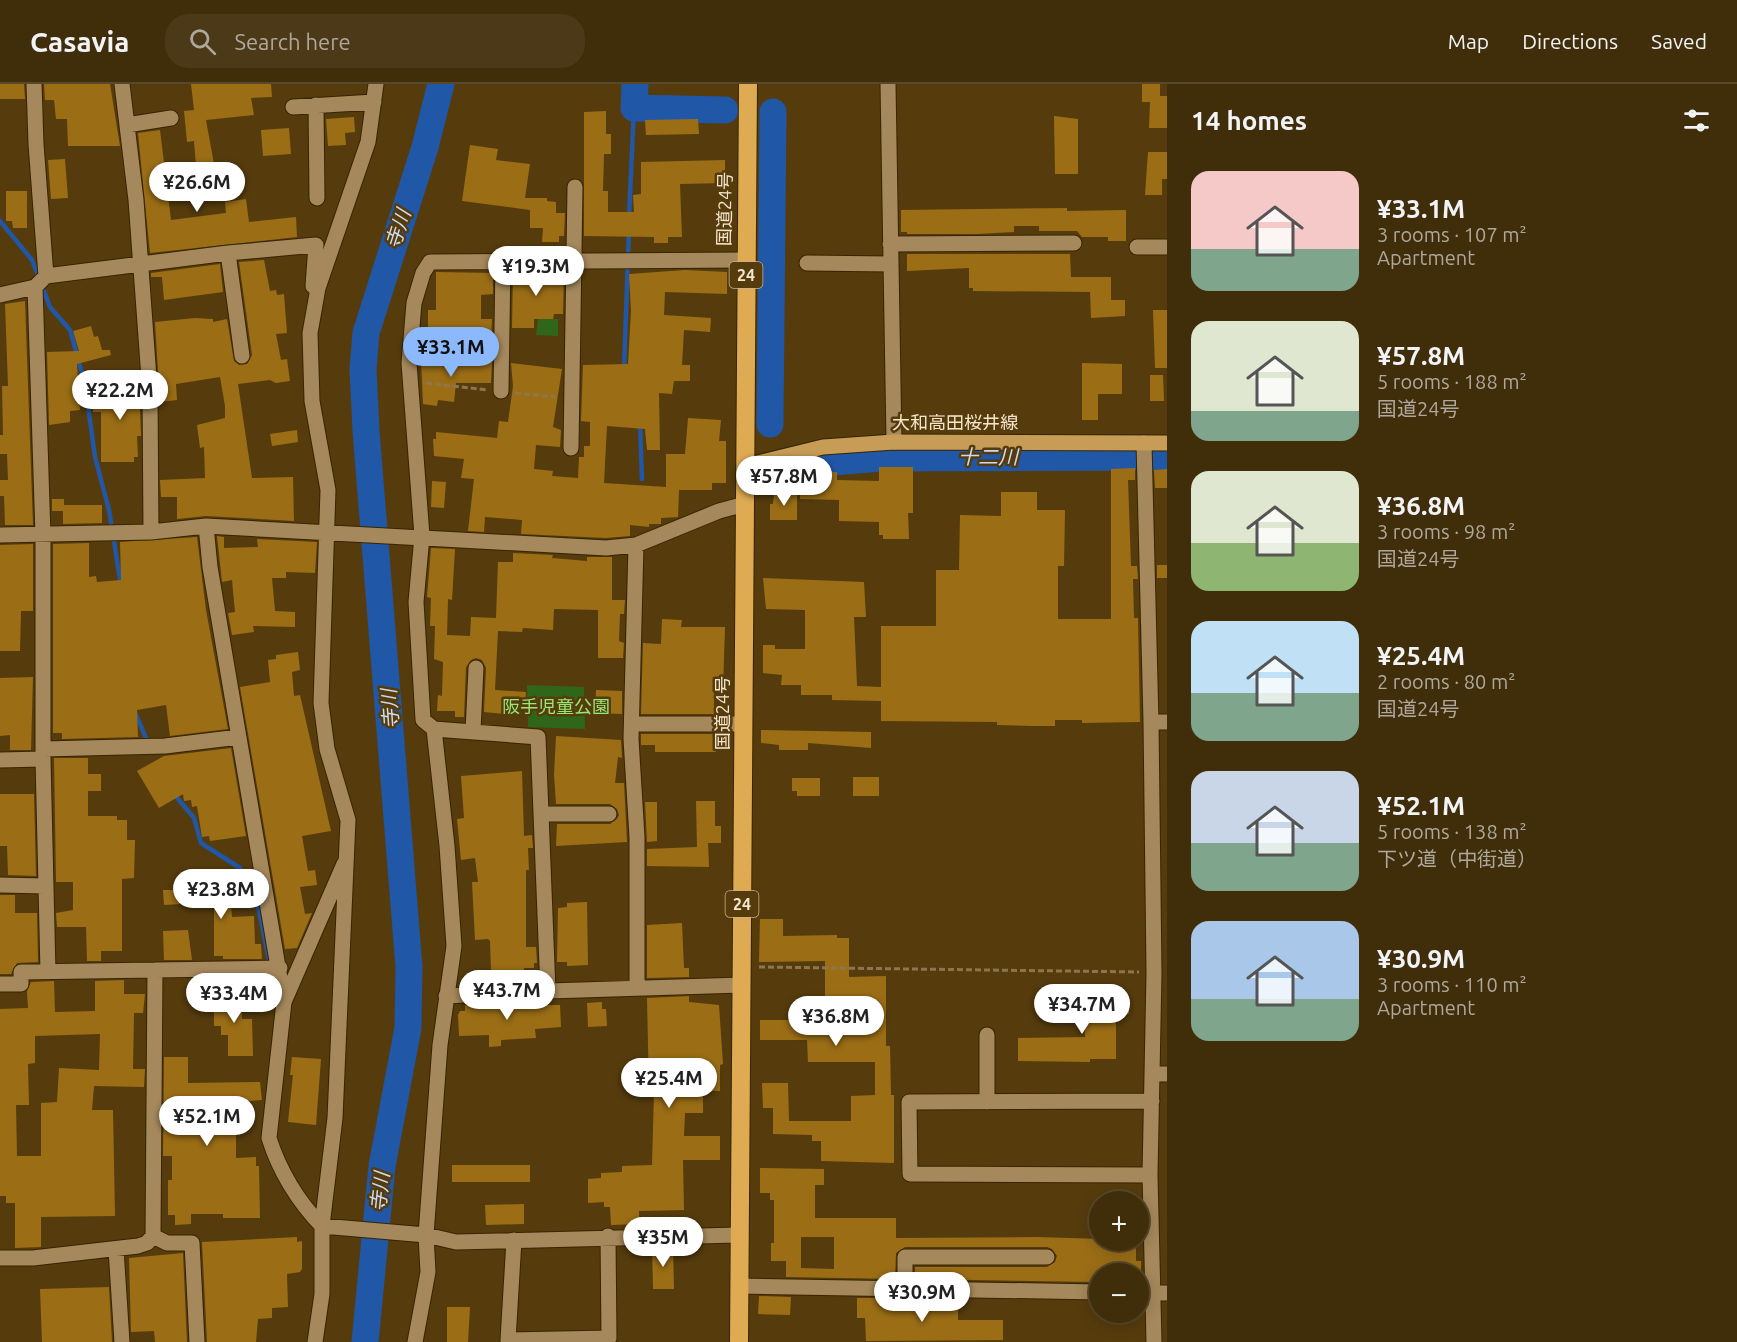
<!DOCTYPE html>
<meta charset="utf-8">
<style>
body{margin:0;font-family:Ubuntu,"Noto Sans JP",sans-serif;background:#4b3918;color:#f1f3f6;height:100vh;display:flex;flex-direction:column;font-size:22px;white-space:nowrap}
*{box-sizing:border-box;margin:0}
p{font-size:20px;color:#aea89c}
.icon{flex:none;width:33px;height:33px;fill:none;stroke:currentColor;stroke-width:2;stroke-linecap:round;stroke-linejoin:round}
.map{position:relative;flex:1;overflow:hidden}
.side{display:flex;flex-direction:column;background:#402d0a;width:570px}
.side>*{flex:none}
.fabs{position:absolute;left:1089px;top:1107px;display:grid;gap:12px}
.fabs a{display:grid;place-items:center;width:60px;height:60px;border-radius:50%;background:#402d0a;box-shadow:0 3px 15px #0003,0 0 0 2px #59492b;font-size:30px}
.price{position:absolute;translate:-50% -51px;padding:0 14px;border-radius:21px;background:#fff;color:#222;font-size:20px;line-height:39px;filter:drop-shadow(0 2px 3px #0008)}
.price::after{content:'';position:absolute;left:50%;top:36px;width:18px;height:14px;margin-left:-9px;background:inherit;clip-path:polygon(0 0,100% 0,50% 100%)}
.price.active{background:#8cb9fc;color:#111}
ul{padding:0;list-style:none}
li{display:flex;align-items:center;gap:18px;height:150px;padding:0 24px}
li span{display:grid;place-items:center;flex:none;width:168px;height:120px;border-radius:18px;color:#555}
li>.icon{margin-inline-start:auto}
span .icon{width:72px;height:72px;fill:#fffc;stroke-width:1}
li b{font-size:26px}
h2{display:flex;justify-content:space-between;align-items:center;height:72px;padding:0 24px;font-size:26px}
header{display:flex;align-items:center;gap:36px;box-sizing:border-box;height:84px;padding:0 30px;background:#402d0a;border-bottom:2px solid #59492b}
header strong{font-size:28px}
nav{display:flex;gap:33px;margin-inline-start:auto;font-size:21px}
.search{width:420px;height:54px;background:#4b3918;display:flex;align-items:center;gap:15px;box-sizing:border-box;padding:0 21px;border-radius:24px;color:#aea89c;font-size:22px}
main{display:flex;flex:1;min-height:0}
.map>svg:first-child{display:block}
</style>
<header>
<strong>Casavia</strong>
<div class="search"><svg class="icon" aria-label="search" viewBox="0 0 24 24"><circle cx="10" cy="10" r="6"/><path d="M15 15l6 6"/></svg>Search here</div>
<nav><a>Map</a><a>Directions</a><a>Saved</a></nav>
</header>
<main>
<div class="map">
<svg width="1167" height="1258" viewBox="0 0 1167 1258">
<rect width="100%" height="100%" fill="#563c0d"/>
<path fill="#306619" d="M538,234L558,235V252L536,251Z
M527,601L584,603L585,645L528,643Z"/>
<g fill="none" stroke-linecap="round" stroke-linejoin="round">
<path stroke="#2057a6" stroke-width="4.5" d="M629,132L634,24
M0,137L32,176L50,223L70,246L85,300L95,373L109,426L121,502
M624,285L629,146
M640,340L642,395
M135,628L148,659
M173,709L194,734L201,759L240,784L255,807L270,881"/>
<path stroke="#2057a6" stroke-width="27" d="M635,0L634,24L725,26
M770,340L773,28
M809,380L881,374L1167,373
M365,1258L382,1082L408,944L409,883L366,347L363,285L366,249L425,63L441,0"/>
</g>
<path fill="#9b6e16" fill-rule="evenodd" d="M0,0H24L25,15H0Z
M44,0H110L120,62H68L67,35H56L54,16H45Z
M191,0H271L272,13L251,14L254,31L206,36L214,80L196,82L194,57L187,58L184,27L194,26Z
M1142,0H1160V12H1167V44H1149L1150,18H1142Z
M606,27V50H611V70H604L603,107H608V128H634L633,111L641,110V78L725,76V99L680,100L682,153H668V159H654V153L584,152V28Z
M1054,32L1078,35V90H1055Z
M354,33L355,48L345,49L346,61L328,62L326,35Z
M698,35L699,50L646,51L645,36Z
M289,44L291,70L263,72L261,46Z
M160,46L171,136L226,129L225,118L246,115L249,138L296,133L297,153L150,169L138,49Z
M470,61L498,65L496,76L530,80L525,114H547V117L556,118V129H565L564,152H559V158H542L543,144H530V126L462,117Z
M1148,68H1167V95H1162V111H1145Z
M65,75L68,114L51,115L48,76Z
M6,107H27V144H13L12,137H6Z
M1067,124V127L1126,126V157H1108V153H1082L1077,147H1039V142H1014V148L977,150H907V148H901V126Z
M907,170H1070L1071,193H1111V216H1125V232L1091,234L1090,208L973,207V204H969V184L907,187Z
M264,176L270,207L276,206L277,211L284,210L287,249L276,250L281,276L287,275L290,297L276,299L270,296L238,300L252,394L293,393L294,437L206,432L177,435V413H161L160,396L205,394L204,363L200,364L197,341L225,334V322L220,293L176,300L177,316L160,318L155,238L195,234L213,235V238L227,235L234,277L239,281L247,280L252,271L239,178Z
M220,180L223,208L164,216L162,193H151V189Z
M685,186L727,188V210L665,208L664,231L711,234L710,248L684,246L682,281H690V297H674L672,310L659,309L660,366H647L645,345L607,342L604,399L666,403V370H685L688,334L721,336L719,357H726V399H712V406H679L678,433L661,434V440H649V443L630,441V452L606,454L521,450L522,436L485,433L484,448L468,447L474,395L461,394L464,375L434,372L433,355H436V348L497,354L499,337L508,338L513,302L511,279L562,285L553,343L561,346L560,363L536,361L534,385L553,387L552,392L578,394L579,373H584V362H590V338L581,337L583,281L628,280L631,227L629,190Z
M436,188L493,189V210L481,211V235H492L491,254H462V248L428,244V226H436Z
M513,188H564L563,230H554L553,235H534V244H512Z
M25,217L33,441H5L4,412H0V396H8L7,370H0V351H3L2,302H8L5,220Z
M1153,226H1167V284H1155Z
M91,242L94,253L98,252L102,266H110L111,271L77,280L80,326L70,327V338L49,341L47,268L79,267L73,247Z
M421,276L492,278L491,299H456L454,318L438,316L437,322L423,320Z
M1082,279L1122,280V310H1098V336H1082Z
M1150,291H1163L1164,317H1150Z
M139,297L141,352H137L138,373H134V378H101V328H93V315L105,314V299Z
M297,346L298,358L272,362L270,350Z
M879,383H913V429H908L909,455H883V451H879V438L839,437V416L800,415L801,388H837V396L879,397Z
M1135,384V396H1128L1131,482H1137L1138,495H1133L1134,534H1138L1140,638L1082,639V636H1055V642H1032L997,641V638L881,637V617L832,616V611H801V601H781L782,591L763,589V561H775V565H805V526L766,525L763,494L864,498L866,533H854L857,602L881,603V542H936V486H959L960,431L1001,432V408H1037V426H1065L1064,482H1058V535H1111V385Z
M1167,385V404H1155L1154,386Z
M432,397L446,398L444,424L431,423Z
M774,410H797V436H770V420H773Z
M52,415H64V421H102V439L63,440V427H52Z
M217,452L224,453V464L258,463L257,455L317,458L315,489L286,488V494H272L275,527L295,528V543L253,542L254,548L232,551L228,529L235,528L232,496L222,498Z
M197,453L206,526L228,645L170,652L166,621L137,626L138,653L62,655V649H53V460L89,459V493L96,492L97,498L121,496L120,458Z
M33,460V527H21L20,567H0V461Z
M431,464L455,465L452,516L448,515L447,551L470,552L471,533L496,534L498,478H513V469L553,471L552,474L587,477V473H612V516H625L624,530H620L619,557L624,559L623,574H598V526L554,525L553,546L523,544L522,548L498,547L495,606L526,608L525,621L504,620V630L484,628L486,584L482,576L476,574L471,576L466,583L464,633H455V627H437L438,611L442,612L443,578L434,575L435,542H430L431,514L427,513Z
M1157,481H1167V494H1157Z
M662,535L682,536L681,543H725L723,605L721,608H714V630H641L643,559L661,560Z
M298,568L300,586L292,588L294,612L300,611L331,747L302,752L308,787L315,786L317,801L300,803L305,830L312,829L297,864L285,865L240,603L270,598L268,576L276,575V571Z
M33,593L31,666H10V651L0,652V594Z
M596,606L622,607V630L595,629Z
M761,646L871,648V664L808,659V666H779V661L761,659Z
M641,650H716V668H655V661H641Z
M556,652L621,656L622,674L618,673L615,699H624L627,758L556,762L557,740H610L617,735L619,731L617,725L610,720H556L554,691Z
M231,664L246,752L210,757L209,752L202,753L197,722L192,723L191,716L184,717L183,710L159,724L137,687L164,672Z
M54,674H88V690H101V707H88V732H117V736H127V756H135L134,794L122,795V867H101V877H87L86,843H57L56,829L73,826V798H56Z
M522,687L524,752L532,751L533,764H528L529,786H526V863H536L537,879H534V884H524V889H509V886L491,887L490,857L488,855L475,856L472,798H478L475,774L461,776L457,735L464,734L461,692Z
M853,693H879V712H853Z
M792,694H820V712H797V707H792Z
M0,710H34L36,792L8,791L7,762H0Z
M696,717H715V742H721V759H708L709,783L647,782V765L697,763Z
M645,718H657V757L647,758Z
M229,797L232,833L254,832L255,860H261L262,875H223V872H214V818L164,821L163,806H187L186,800Z
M0,811H15V829H37L38,878L17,879L11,890H0Z
M587,818L588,881L567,882V878H557L558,824L567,823V819Z
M760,835H783V852L837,851V854H849V893L886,892V962H890L891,1011H894V1079L821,1077V1057H812V1051L773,1050V1024H763L762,999H788L789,1037H851V1012L875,1011V978H808L807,956H760V936H825V877L759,878Z
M682,839L684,884H689V893L647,894V841Z
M188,846L192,876H164L163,847Z
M235,894V928H242V935H252L253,972H228V951H221V942H214V928H223V895Z
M124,896V910H145L143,929H134L133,985H145L144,1003L94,1002L92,1026H113L115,1132L41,1133V1163L15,1164V1119H6V1112H0V925L28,924L27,907L31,898L54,897L55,928L95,927V897ZM100,950L99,986L59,984L57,1018L41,1019V1072H17L16,1021H29L28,980L35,979V952Z
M1120,911L1129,913V930H1120V935H1116V975H1090V978L1018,977V954L1085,953L1084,914Z
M689,912V918L719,921L723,980L720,981V1007H703V1029H685L684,1052H720V1076H683L684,1126L639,1127V1140L611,1141L610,1123H604V1118L588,1119V1095L601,1094V1089L622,1088V1082L652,1081L654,1008H649L647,914Z
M602,918V925H606L607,942L588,943L587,919Z
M510,919V921H560L561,943L535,945L536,954L501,956V962L489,963V951L459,952L458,931L460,927H465V921Z
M164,973H188V999L260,998L262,1016L236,1018V1074L256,1073V1082H259L260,1134H223V1130H191V1140L175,1141V1131H168V1096H172V1072H163Z
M292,973L321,975L316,1041L288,1038L293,991H290Z
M452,1081H530V1098H452Z
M760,1084L824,1085V1101H815V1134H896V1154L1036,1153L1136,1156V1177H1141V1190H1097V1193H1093V1198L915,1195V1183H1047L1055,1178L1057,1172L1052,1165L1047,1163H905L896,1169L895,1195L786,1193V1177H771V1159H774V1116H770V1109H760ZM801,1153H834V1185L801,1184Z
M524,1120V1140L486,1141L485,1121Z
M297,1153V1158L302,1157V1185L300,1188L287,1190L288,1223L272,1224V1234L258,1235L256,1258H207L202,1158Z
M673,1162L674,1205H653L652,1163Z
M183,1169L187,1258H155L154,1247L131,1248L129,1174Z
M109,1203L112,1258H42L40,1205Z
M759,1212L791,1213L790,1231L758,1230Z
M857,1214H891V1223L958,1222V1236H1003V1256L866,1257L865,1234H857Z
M447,1223H470L468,1258H447Z"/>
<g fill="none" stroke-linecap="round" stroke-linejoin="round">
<g stroke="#372401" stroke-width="17">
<path id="minor" d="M34,0L36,60L46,192
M122,0L136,116L150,308L151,448
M888,0L894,358
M316,21L317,114
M293,23L374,18
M127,41L171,34
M890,160L1074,159
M1137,163H1167
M228,169L242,272
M807,179L890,180
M35,203L43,451V675L48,888
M0,211L35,203L46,192L228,169L316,161L313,202
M410,265L499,268
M501,307L503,178
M1144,359L1151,638L1154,889L1150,1091L1154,1258
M571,364L575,103
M206,442L210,483L284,918
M0,451L151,448L206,442L606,464L636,461L719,427L745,420
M636,461L631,655L637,753V904
M1151,638H1167
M632,640H744
M434,645L423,636L416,518L422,452L409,279L414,219L423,189L430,178L746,176
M473,647L476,584
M43,665L165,662L239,653
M0,676L43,675
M542,730H609
M344,780L284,918L269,1054C279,1086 298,1118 322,1142L426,1151L456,1158L739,1151
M0,801L45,802
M155,886L280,884
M0,900H21V888L155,886L153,1152L147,1159L138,1162L33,1174H0
M446,912L548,907
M987,951V1018
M1152,990H1167
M1150,1091L910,1090L909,1018L1152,1017
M153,1152L167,1159H192L197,1258
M514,1156L508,1256L609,1254L608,1152
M116,1165L122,1258
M739,1202L1100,1208
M905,1206V1173H1047
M1138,1209H1167
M315,1258L322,1210V1142L335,1034L348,736L327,665L321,619L328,406L312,317L310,249L318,204L368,58L376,0
M415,1258L428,1188L426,1151L440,961L454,862L447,762L434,645L538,653L548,907L742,901"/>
</g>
<g stroke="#372401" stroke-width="17">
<path id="major" d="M745,382L823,363L894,358L1167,359"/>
</g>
<g stroke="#372401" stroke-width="20">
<path id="highway" d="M739,1258L748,0"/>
</g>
<path stroke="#8c764f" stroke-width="3" stroke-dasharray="6 3" stroke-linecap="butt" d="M426,299L488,306
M515,309L556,313
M759,883L1139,888"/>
<use href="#minor" stroke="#a5885b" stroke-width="15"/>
<use href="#major" stroke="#c79c56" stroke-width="15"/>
<use href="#highway" stroke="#deaa52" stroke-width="18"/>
</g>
<g text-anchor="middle" stroke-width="5" stroke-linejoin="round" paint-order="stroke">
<g fill="#563c0d" stroke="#c5b293" stroke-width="1.5">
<rect x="729.5" y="178" width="33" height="26" rx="4.5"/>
<rect x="725.5" y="807" width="33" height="26" rx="4.5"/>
</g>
<g font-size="16" font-weight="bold" fill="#f4e5cd">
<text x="746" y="197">24</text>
<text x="742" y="826">24</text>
</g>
<g font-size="18" fill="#f4e5cd" stroke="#563c0d">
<text transform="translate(725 125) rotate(-89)" y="6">国道24号</text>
<text x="955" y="345">大和高田桜井線</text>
<text transform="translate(723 629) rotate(-90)" y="6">国道24号</text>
</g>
<g font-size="18" fill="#94e977" stroke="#563c0d">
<text x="556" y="629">阪手児童公園</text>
</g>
<g font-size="20" font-style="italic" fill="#cddbf1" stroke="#563c0d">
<text transform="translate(398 145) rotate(-72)" y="7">寺川</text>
<text x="988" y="380">十二川</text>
<text transform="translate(390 625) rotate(-94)" y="7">寺川</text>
<text transform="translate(380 1108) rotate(-84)" y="7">寺川</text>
</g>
</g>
</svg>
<div class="fabs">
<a>+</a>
<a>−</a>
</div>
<b class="price" style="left:197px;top:129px">¥26.6M</b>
<b class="price" style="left:536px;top:213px">¥19.3M</b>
<b class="price active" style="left:451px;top:294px">¥33.1M</b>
<b class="price" style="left:120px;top:337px">¥22.2M</b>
<b class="price" style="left:784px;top:423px">¥57.8M</b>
<b class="price" style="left:221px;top:836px">¥23.8M</b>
<b class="price" style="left:507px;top:937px">¥43.7M</b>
<b class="price" style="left:234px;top:940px">¥33.4M</b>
<b class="price" style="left:1082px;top:951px">¥34.7M</b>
<b class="price" style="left:836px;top:963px">¥36.8M</b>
<b class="price" style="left:669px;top:1025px">¥25.4M</b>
<b class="price" style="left:207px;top:1063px">¥52.1M</b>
<b class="price" style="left:663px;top:1184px">¥35M</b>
<b class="price" style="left:922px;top:1239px">¥30.9M</b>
</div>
<section class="side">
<h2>14 homes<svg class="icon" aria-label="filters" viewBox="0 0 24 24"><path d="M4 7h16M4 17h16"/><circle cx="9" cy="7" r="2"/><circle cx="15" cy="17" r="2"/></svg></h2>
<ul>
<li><span style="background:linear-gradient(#f6c9c9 65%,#7fa58c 0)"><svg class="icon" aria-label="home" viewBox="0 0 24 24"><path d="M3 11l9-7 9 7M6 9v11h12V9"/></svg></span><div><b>¥33.1M</b><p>3 rooms · 107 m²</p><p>Apartment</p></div></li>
<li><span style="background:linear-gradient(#dfe7d0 75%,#7fa58c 0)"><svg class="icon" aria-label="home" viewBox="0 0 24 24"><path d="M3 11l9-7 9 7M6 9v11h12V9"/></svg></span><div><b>¥57.8M</b><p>5 rooms · 188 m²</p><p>国道24号</p></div></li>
<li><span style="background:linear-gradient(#dfe7d0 60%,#8fb573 0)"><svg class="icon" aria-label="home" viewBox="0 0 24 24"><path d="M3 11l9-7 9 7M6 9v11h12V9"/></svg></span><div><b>¥36.8M</b><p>3 rooms · 98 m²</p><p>国道24号</p></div></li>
<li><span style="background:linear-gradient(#bfe0f5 60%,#7fa58c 0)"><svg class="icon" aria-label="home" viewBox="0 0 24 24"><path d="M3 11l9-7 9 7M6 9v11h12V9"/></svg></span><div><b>¥25.4M</b><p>2 rooms · 80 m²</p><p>国道24号</p></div></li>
<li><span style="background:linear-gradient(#c9d6e8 60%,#7fa58c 0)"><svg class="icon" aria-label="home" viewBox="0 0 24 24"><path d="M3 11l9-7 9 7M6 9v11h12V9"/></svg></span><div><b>¥52.1M</b><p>5 rooms · 138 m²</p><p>下ツ道（中街道）</p></div></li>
<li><span style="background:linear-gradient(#a9c7e8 65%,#7fa58c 0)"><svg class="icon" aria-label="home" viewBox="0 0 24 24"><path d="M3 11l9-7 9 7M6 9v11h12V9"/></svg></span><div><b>¥30.9M</b><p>3 rooms · 110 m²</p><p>Apartment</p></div></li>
</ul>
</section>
</main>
